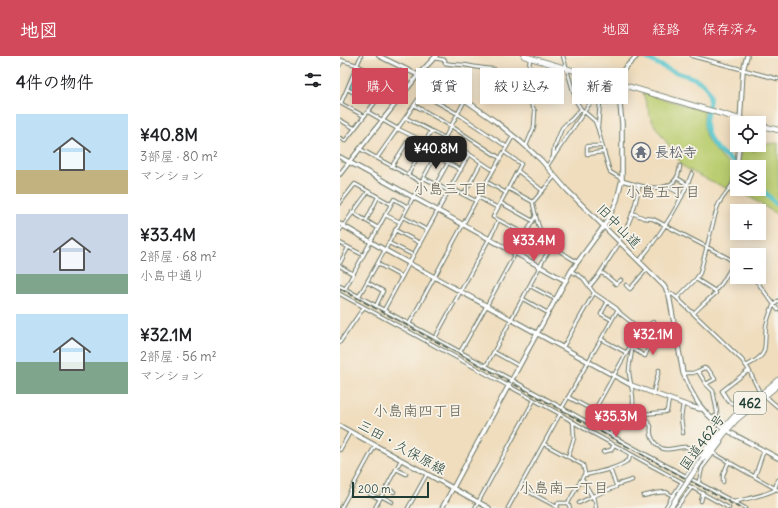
<!DOCTYPE html>
<html lang="ja">
<meta charset="utf-8">
<style>
body{margin:0;font-family:Delius,"Klee One",sans-serif;background:#f6f6f6;color:#202124;height:100vh;display:flex;flex-direction:column;font-size:15px;white-space:nowrap}
*{box-sizing:border-box;margin:0}
p{font-size:13px;color:#757577}
.icon{flex:none;width:22px;height:22px;fill:none;stroke:currentColor;stroke-width:2;stroke-linecap:round;stroke-linejoin:round}
.map{position:relative;flex:1;overflow:hidden}
.details{display:flex;flex-direction:column;background:#fff;width:340px}
.details>*{flex:none}
.guide{position:absolute;left:12px;top:12px;width:366px;height:36px;display:flex;gap:8px}
.buttons{position:absolute;left:390px;top:60px;display:grid;gap:8px}
.buttons a{display:grid;place-items:center;width:36px;height:36px;border-radius:0px;background:#fff;box-shadow:0 2px 10px #0003;font-size:20px}
.scale{position:absolute;left:12px;bottom:10px;width:77px;box-sizing:border-box;padding-left:4px;border:2px solid #1f3d34;border-top:0;font-size:11px;line-height:14px;white-space:nowrap;color:#1f3d34;-webkit-text-stroke:3px #f7f3e8;paint-order:stroke}
.price{position:absolute;translate:-50% -34px;padding:0 9px;border-radius:8px;background:#d1495b;color:#fff;font-size:13px;line-height:26px;filter:drop-shadow(0 1px 2px #0008)}
.price::after{content:'';position:absolute;left:50%;top:24px;width:12px;height:9px;margin-left:-6px;background:inherit;clip-path:polygon(0 0,100% 0,50% 100%)}
.price.current{background:#222;color:#fff}
ul{padding:0;list-style:none}
li{display:flex;align-items:center;gap:12px;height:100px;padding:0 16px}
li span{display:grid;place-items:center;flex:none;width:112px;height:80px;border-radius:0px;color:#555}
li>.icon{margin-inline-start:auto}
span .icon{width:48px;height:48px;fill:#fffc;stroke-width:1}
li b{font-size:17px}
h2{display:flex;justify-content:space-between;align-items:center;height:48px;padding:0 16px;font-size:17px}
.pill{padding:0 14px;border-radius:0px;background:#fff;box-shadow:0 2px 10px #0003;font-size:14px;line-height:36px}
.pill.current{background:#d1495b;color:#fff}
header{display:flex;align-items:center;gap:24px;box-sizing:border-box;height:56px;padding:0 20px;background:#d1495b;color:#fff}
header strong{font-size:19px}
nav{display:flex;gap:22px;margin-inline-start:auto;font-size:14px}
main{display:flex;flex:1;min-height:0}
.map>svg:first-child{display:block}
</style>
<header>
<strong>地図</strong>
<nav><a>地図</a><a>経路</a><a>保存済み</a></nav>
</header>
<main>
<section class="details">
<h2>4件の物件<svg class="icon" aria-label="filters" viewBox="0 0 24 24"><path d="M4 7h16M4 17h16"/><circle cx="9" cy="7" r="2"/><circle cx="15" cy="17" r="2"/></svg></h2>
<ul>
<li><span style="background:linear-gradient(#bfe0f5 70%,#c2b280 0)"><svg class="icon" aria-label="home" viewBox="0 0 24 24"><path d="M3 11l9-7 9 7M6 9v11h12V9"/></svg></span><div><b>¥40.8M</b><p>3部屋 · 80 m²</p><p>マンション</p></div></li>
<li><span style="background:linear-gradient(#c9d6e8 75%,#7fa58c 0)"><svg class="icon" aria-label="home" viewBox="0 0 24 24"><path d="M3 11l9-7 9 7M6 9v11h12V9"/></svg></span><div><b>¥33.4M</b><p>2部屋 · 68 m²</p><p>小島中通り</p></div></li>
<li><span style="background:linear-gradient(#bfe0f5 60%,#7fa58c 0)"><svg class="icon" aria-label="home" viewBox="0 0 24 24"><path d="M3 11l9-7 9 7M6 9v11h12V9"/></svg></span><div><b>¥32.1M</b><p>2部屋 · 56 m²</p><p>マンション</p></div></li>
</ul>
</section>
<div class="map">
<svg width="438" height="452" viewBox="0 0 438 452">
<rect width="100%" height="100%" fill="#f7f3e8"/>
<filter id="ink" filterUnits="userSpaceOnUse"><feTurbulence type="fractalNoise" baseFrequency=".025" numOctaves="2"/><feDisplacementMap in="SourceGraphic" scale="8" xChannelSelector="R" yChannelSelector="G"/><feConvolveMatrix kernelMatrix="1 2 1 2 8 2 1 2 1" color-interpolation-filters="sRGB"/></filter>
<filter id="wash" filterUnits="userSpaceOnUse"><feTurbulence type="fractalNoise" baseFrequency=".012" numOctaves="4" result="noise"/><feDisplacementMap in="SourceGraphic" scale="16" xChannelSelector="R" yChannelSelector="G"/><feGaussianBlur stdDeviation="0.9" result="paint"/><feColorMatrix in="noise" values="0 0 0 0 0 0 0 0 0 0 0 0 0 0 0 0 0 1.4 0 .05"/><feComposite in="paint" operator="in"/></filter>
<g filter="url(#wash)">
<rect width="100%" height="100%" fill="#f0ddbe"/>
<path fill="#bacd70" stroke="#6c8552" d="M303,37L364,55C364,64 363,76 367,83C374,95 385,104 394,114L392,126L388,133C372,125 356,119 341,109V107L318,74L311,63Z
M106,84L122,95L115,109L100,101L101,97L99,96L105,85Z
M438,87V159L408,140L410,133H419V111H399L401,89H406L414,95L423,88Z"/>
<path fill="#5ac7cf" stroke="#3c8282" d="M18,11L48,27V28L34,45L32,46L9,33L17,12Z"/>
<g fill="none" stroke-linecap="round" stroke-linejoin="round">
<path stroke="#5ac7cf" stroke-width="4.5" d="M303,0C312,5 321,10 330,14C342,19 358,21 366,31C375,43 364,57 366,70C366,74 369,81 371,85C376,95 391,104 401,111
M419,130L438,150"/>
</g>
</g>
<g filter="url(#ink)">
<g fill="none" stroke-linecap="round" stroke-linejoin="round">
<g stroke="#687564" stroke-width="4.5">
<path id="street" d="M223,0L236,45L241,53L255,65L258,73L264,96L270,116L282,123L283,125C303,131 337,142 340,110
M352,0L438,23
M94,2L105,4V7C112,9 118,8 125,9C135,11 144,13 154,13
M0,4L17,9L50,27L5,85L0,82
M0,9L2,4
M7,33L34,47
M252,46H279
M0,47L24,60
M1,47L21,0
M74,49L111,70L160,102
M28,56L58,73L85,86
M66,62L105,82L153,114
M0,64L14,72
M258,71L260,46
M186,90L194,71L195,55L191,48L187,31L190,2
M262,90H248L247,91V98L263,96
M22,94L81,126
M164,96L181,108L153,161L185,178
M96,100L121,114
M213,101L214,92L222,72L226,68L231,64L241,53
M37,102L82,38L118,58L167,91
M52,110L71,80
M207,110L255,40L268,25
M178,115L203,135
M68,119L91,75
M215,120L193,146V148C195,157 197,167 201,176C206,188 226,199 237,206
M84,122L109,135
M337,122L348,129
M147,126L166,137
M96,128L108,107
M327,131L336,135L342,141
M111,132L136,145
M169,133L193,146
M124,138L141,107
M138,141L158,152
M0,147L15,128L51,148
M161,147L193,165
M12,156L38,172
M292,157L304,162L313,163L388,202L397,209
M45,159L60,166
M63,161L87,174
M26,165L38,141
M0,174L28,136
M55,174L80,187
M279,185C289,170 296,148 299,130
M0,187L23,199
M49,187L73,199
M299,205C321,178 340,150 352,117
M0,207L8,192
M38,208L62,221
M0,210L13,218
M231,215L243,222L254,237L276,252L281,258L301,274
M260,217L264,218L276,228L281,224
M412,221L418,227L438,254
M356,223L375,235
M27,226L43,235L36,250
M286,229L290,233L307,213
M0,230L146,310L172,324L305,398L405,452
M190,230L215,243
M249,231L258,220L280,186
M5,233L54,143L68,151
M0,238L220,358L245,373L280,392L312,410L342,426L389,452
M329,239L332,238L337,242L402,304L409,314L419,335L422,337
M19,240L45,194L125,44
M337,242L356,223L360,217L377,152C380,143 387,137 392,129C394,124 395,120 396,116
M183,243L208,257
M267,247L261,258L272,264
M44,254L80,187L129,98
M354,257L362,249L376,237L375,235L382,227L394,207
M69,268L138,141L173,80
M296,281L310,289
M95,282L154,174L158,164
M261,283L287,297
M312,283L323,285L324,273
M0,286L24,251
M292,287C293,298 289,305 289,316C290,327 294,337 293,349L302,358L311,370C310,378 311,382 316,388C325,398 334,391 345,391C351,391 358,394 364,396
M223,291L254,237
M293,293L305,300L318,269
M120,296L147,249L196,159
M154,296L179,310
M146,310L205,201L213,189
M406,310C431,297 423,294 426,271C426,268 431,254 432,252C433,250 436,247 438,245
M358,315L364,312L368,313L375,323L366,328
M343,317H353L358,315L366,328L373,335L377,356V359L372,362
M313,337L319,314
M425,340L438,351
M228,341L254,355
M222,352L277,255
M401,353L397,349L389,346L382,335L409,314
M303,358L325,356L327,355L329,343
M248,366L293,285L301,274L313,266L328,276L336,278
M270,367L269,369L272,379
M343,377L341,362L343,348
M274,381L291,350L293,349
M372,383L377,377L379,378
M204,388L243,409L245,417L228,447H218L217,452
M0,394L10,376
M263,396L271,394L274,389
M373,397L438,434
M228,401L234,382L233,366
M56,413L66,418
M270,413L276,429L292,424
M245,419C259,416 276,413 289,404L290,398
M346,420L357,406
M415,420L424,394
M242,423L255,445L256,452
M358,426L359,425L362,412L381,387V384
M383,426V419L389,405
M180,431L217,451
M46,432L54,436
M435,432L438,424
M30,438L40,443
M41,440L52,446
M303,440L316,437L326,436L333,440L342,426
M361,445L363,437
M394,446C405,443 428,439 436,433
M228,447L230,452
M239,447L253,440L276,431
M1,452L35,390
M35,452L61,404
M68,452L87,418
M135,452L194,344
M168,452L220,358
M336,452L352,431"/>
</g>
<g stroke="#687564" stroke-width="5.5">
<path id="secondary" d="M39,0L78,19L125,44L155,65L181,86L201,104L227,134L324,230L329,239L343,317L350,333L358,347L367,358L379,369L395,379L438,402
M400,67L403,14L407,0
M0,101L226,225
M397,111L399,89
M0,118L78,19L96,0
M0,168L45,194L291,329L349,350L360,353H362
M0,370L149,452
M357,406L372,383
M102,452L231,215L264,170L274,151L277,144L282,123V67L277,22L281,16L297,0
M326,452L333,440"/>
</g>
<g stroke="#687564" stroke-width="6">
<path id="highway" d="M184,0L413,67
M419,69L438,74
M363,402C375,384 387,366 404,351C415,342 427,334 438,324
M365,404L384,378L396,364L438,329"/>
</g>
<use href="#street" stroke="#fff" stroke-width="2.5"/>
<use href="#secondary" stroke="#fff" stroke-width="3.5"/>
<use href="#highway" stroke="#fff" stroke-width="4.5"/>
<path stroke="#1f3d34" stroke-width="1" stroke-dasharray="6 3" stroke-linecap="butt" d="M0,233L399,452"/>
<g stroke="#687564" stroke-width="6" stroke-linecap="butt">
<path id="highway-bridge" d="M330,452L363,402"/>
</g>
<use href="#highway-bridge" stroke="#fff" stroke-width="4.5"/>
</g>
</g>
<defs>
<g id="temple-ring" transform="scale(1)"><circle r="9.5" fill="#f7f3e8" stroke="#6b7280" stroke-width="1.5"/><path d="M0-6L5-2H3V0L6.5 2.5H4V6H1.5V3h-3V6H-4V2.5H-6.5L-3 0V-2H-5Z" fill="#6b7280"/></g>
</defs>
<g fill-rule="evenodd">
<use href="#temple-ring" x="301" y="96"/>
</g>
<g text-anchor="middle" stroke-width="3.5" stroke-linejoin="round" paint-order="stroke">
<rect fill="#f7f3e8" stroke="#60746a" stroke-width="1" x="394" y="336" width="32" height="22" rx="3"/>
<g font-size="13" font-weight="bold" fill="#1f3d34">
<text x="410" y="352">462</text>
</g>
<g font-size="14" font-weight="bold" fill="#5b616d" stroke="#f7f3e8" text-anchor="start">
<text x="315" y="101">長松寺</text>
</g>
<g font-size="14" fill="#1f3d34" stroke="#f7f3e8">
<text transform="translate(279 170) rotate(45)" y="5">旧中山道</text>
<text transform="translate(362 386) rotate(-54)" y="5">国道462号</text>
<text transform="translate(62 391) rotate(29)" y="5">三田・久保原線</text>
</g>
<g font-size="15" fill="#636152" stroke="#f7f3e8">
<text x="111" y="138">小島三丁目</text>
<text x="323" y="141">小島五丁目</text>
<text x="78" y="360">小島南四丁目</text>
<text x="224" y="437">小島南一丁目</text>
</g>
</g>
</svg>
<div class="buttons">
<a><svg class="icon" aria-label="locate" viewBox="0 0 24 24"><circle cx="12" cy="12" r="6"/><path d="M12 2v4M12 18v4M2 12h4M18 12h4"/></svg></a>
<a><svg class="icon" aria-label="layers" viewBox="0 0 24 24"><path d="M12 4l9 5-9 5-9-5zM3 14l9 5 9-5"/></svg></a>
<a>+</a>
<a>−</a>
</div>
<div class="scale">200 m</div>
<b class="price current" style="left:96px;top:114px">¥40.8M</b>
<b class="price" style="left:194px;top:206px">¥33.4M</b>
<b class="price" style="left:313px;top:300px">¥32.1M</b>
<b class="price" style="left:276px;top:382px">¥35.3M</b>
<div class="guide">
<a class="pill current">購入</a>
<a class="pill">賃貸</a>
<a class="pill">絞り込み</a>
<a class="pill">新着</a>
</div>
</div>
</main>
